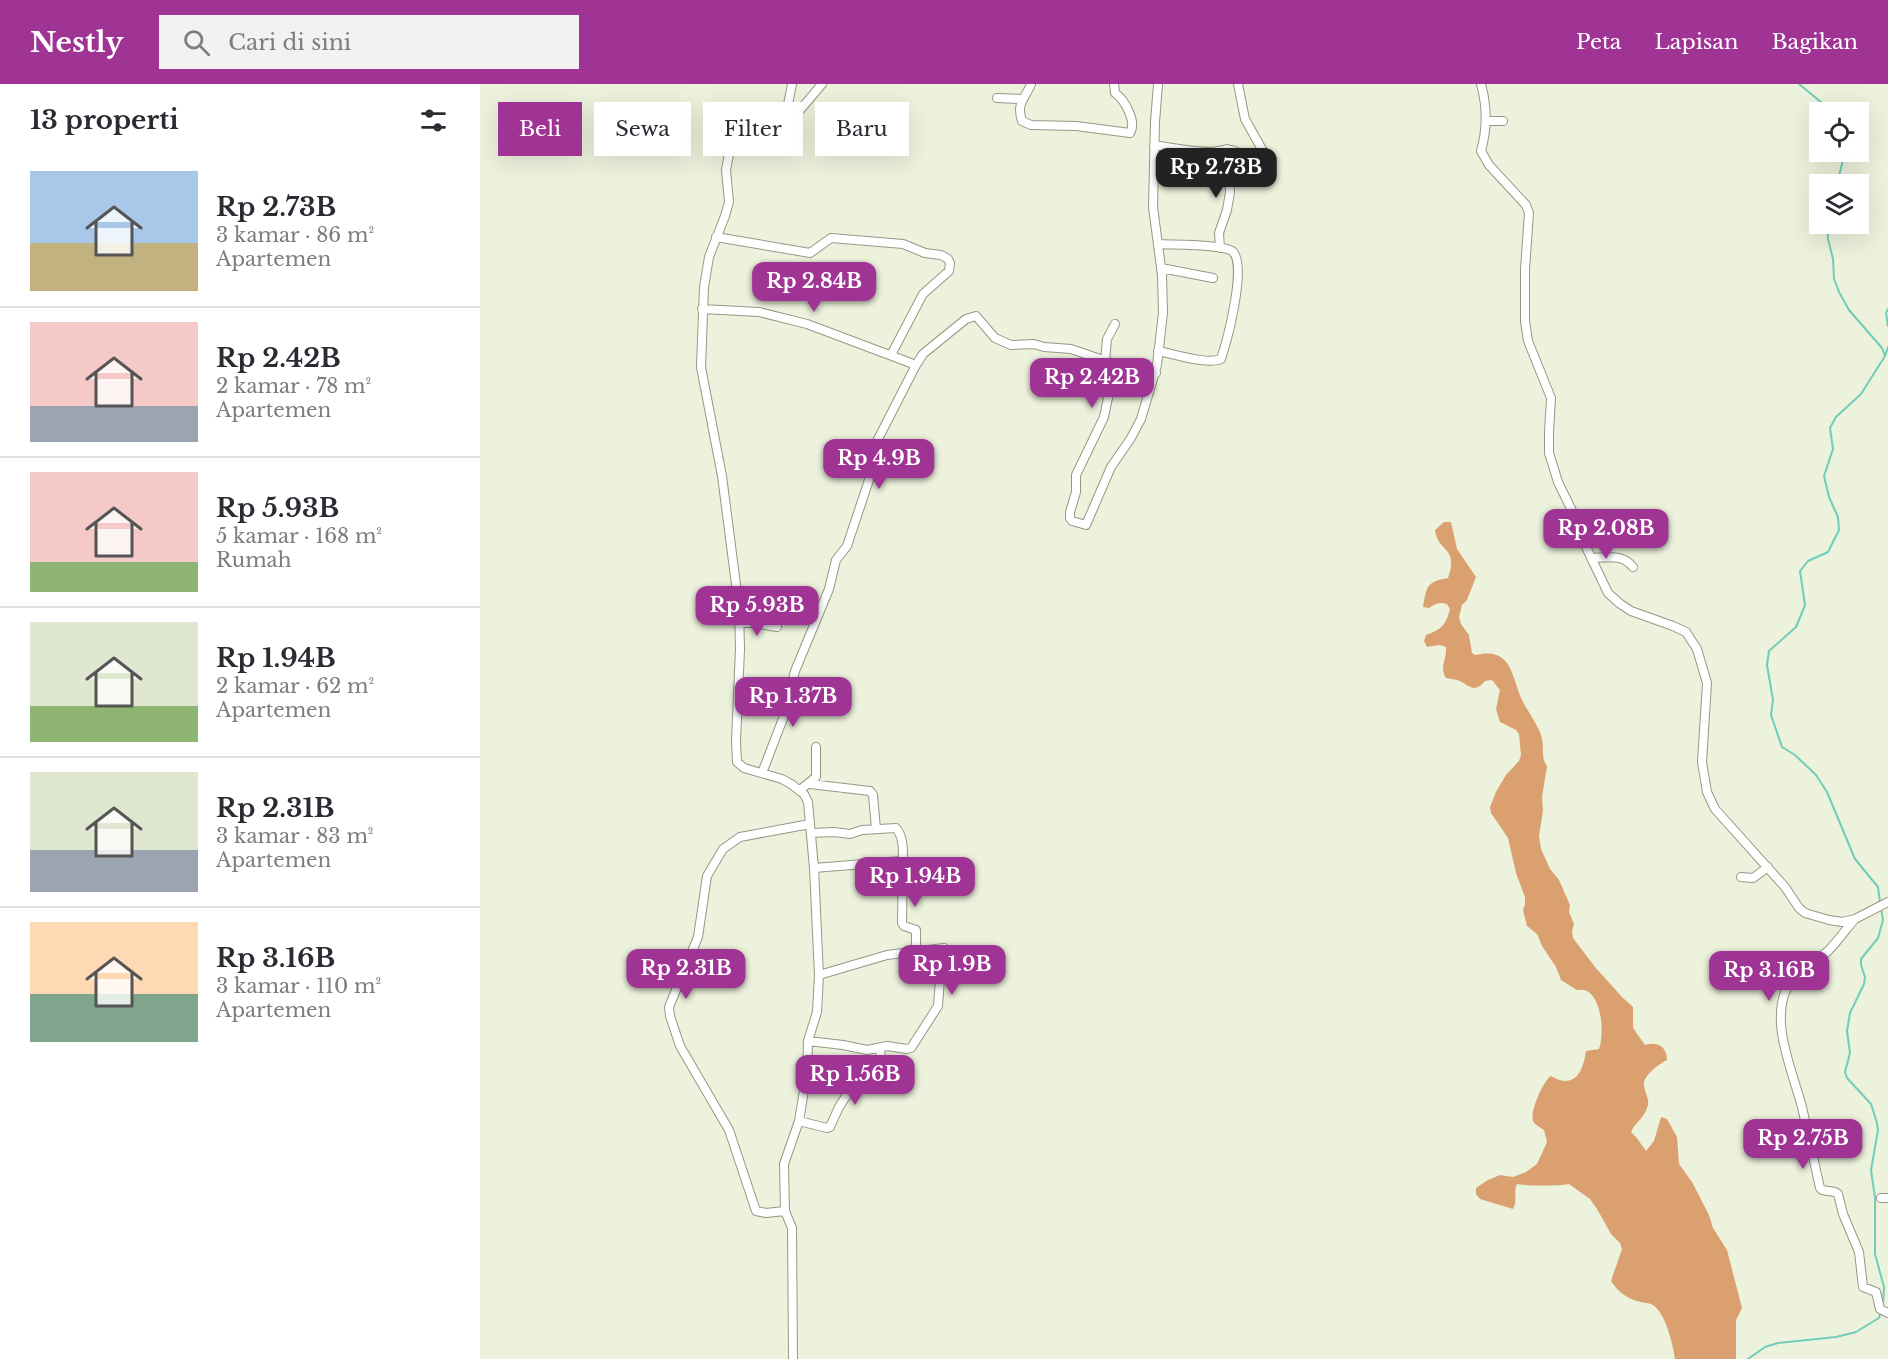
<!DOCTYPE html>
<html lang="id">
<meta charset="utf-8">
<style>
body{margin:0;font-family:"Libre Baskerville",serif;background:#f2f2f3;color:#2b2b33;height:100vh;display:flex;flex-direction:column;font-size:22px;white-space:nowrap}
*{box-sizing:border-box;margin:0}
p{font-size:20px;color:#7c7c81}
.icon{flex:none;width:33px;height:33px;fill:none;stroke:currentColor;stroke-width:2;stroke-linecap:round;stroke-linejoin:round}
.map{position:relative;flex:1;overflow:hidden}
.panel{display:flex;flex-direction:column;background:#fff;width:480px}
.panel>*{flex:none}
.guide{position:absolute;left:18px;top:18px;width:570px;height:54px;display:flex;gap:12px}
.fabs{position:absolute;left:1329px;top:18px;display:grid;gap:12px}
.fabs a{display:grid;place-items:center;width:60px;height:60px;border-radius:0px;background:#fff;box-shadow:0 6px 24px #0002;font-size:30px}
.price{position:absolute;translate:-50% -51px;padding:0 14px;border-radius:12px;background:#a03495;color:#fff;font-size:20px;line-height:39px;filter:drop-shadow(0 2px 3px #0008)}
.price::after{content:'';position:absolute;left:50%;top:36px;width:18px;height:14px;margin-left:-9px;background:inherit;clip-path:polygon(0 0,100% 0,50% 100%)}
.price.selected{background:#222;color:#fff}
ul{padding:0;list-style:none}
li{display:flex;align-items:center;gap:18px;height:150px;padding:0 30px}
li+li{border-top:2px solid #e1e1e2}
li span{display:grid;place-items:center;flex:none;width:168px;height:120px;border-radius:0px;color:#555}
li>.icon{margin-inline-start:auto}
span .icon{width:72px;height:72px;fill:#fffc;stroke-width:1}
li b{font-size:26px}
h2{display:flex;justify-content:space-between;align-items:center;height:72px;padding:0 30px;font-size:26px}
.tag{padding:0 21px;border-radius:0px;background:#fff;box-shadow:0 6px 24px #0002;font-size:21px;line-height:54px}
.tag.selected{background:#a03495;color:#fff}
header{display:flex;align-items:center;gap:36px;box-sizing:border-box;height:84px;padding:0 30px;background:#a03495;color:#fff}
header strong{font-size:28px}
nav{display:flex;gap:33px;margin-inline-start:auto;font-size:21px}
.search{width:420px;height:54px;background:#f2f2f3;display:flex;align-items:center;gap:15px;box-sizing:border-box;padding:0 21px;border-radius:0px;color:#7c7c81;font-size:22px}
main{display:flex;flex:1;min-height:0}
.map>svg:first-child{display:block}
</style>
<header>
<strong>Nestly</strong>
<div class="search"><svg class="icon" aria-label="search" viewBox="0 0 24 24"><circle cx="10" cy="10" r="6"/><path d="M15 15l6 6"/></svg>Cari di sini</div>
<nav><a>Peta</a><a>Lapisan</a><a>Bagikan</a></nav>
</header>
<main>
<section class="panel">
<h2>13 properti<svg class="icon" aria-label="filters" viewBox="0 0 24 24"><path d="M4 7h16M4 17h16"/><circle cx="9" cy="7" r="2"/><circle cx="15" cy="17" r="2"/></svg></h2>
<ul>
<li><span style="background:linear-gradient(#a9c7e8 60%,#c2b280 0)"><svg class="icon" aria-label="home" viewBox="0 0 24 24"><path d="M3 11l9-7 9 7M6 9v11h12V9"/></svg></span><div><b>Rp 2.73B</b><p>3 kamar · 86 m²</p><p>Apartemen</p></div></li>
<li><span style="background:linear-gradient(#f6c9c9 70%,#9aa5b1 0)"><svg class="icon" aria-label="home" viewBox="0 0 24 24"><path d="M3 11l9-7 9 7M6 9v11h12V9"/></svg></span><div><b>Rp 2.42B</b><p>2 kamar · 78 m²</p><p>Apartemen</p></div></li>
<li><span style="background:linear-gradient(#f6c9c9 75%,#8fb573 0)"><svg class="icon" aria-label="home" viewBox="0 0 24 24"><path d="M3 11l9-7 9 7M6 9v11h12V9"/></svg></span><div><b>Rp 5.93B</b><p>5 kamar · 168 m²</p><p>Rumah</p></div></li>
<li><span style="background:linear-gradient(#dfe7d0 70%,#8fb573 0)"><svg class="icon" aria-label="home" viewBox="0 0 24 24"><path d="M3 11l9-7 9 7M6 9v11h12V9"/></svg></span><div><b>Rp 1.94B</b><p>2 kamar · 62 m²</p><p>Apartemen</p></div></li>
<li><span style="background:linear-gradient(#dfe7d0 65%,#9aa5b1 0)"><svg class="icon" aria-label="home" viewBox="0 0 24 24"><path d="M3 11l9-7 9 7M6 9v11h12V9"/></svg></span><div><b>Rp 2.31B</b><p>3 kamar · 83 m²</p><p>Apartemen</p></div></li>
<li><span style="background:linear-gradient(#ffd9b3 60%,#7fa58c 0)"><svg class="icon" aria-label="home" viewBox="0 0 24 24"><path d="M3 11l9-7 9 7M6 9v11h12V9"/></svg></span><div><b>Rp 3.16B</b><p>3 kamar · 110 m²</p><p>Apartemen</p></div></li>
</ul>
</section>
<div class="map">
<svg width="1408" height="1275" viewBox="0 0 1408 1275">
<rect width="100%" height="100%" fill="#edf2dd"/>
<path fill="#dba06f" d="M964,438H971L977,465L996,493L987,516L982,521L979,533L981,540L989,551L992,569L995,571C1033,562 1031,593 1043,618C1049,629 1057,640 1061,651C1065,662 1060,673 1067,682L1062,713L1063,726L1059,752L1061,765L1070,785L1079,796L1090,821L1089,828L1094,840L1092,847L1093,854L1115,883L1142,913L1153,923V944L1165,961C1177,957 1187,962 1187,976C1179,980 1164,991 1164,1000C1164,1009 1171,1015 1167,1024C1164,1034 1155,1039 1151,1048L1156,1053L1166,1067L1174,1057L1181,1033L1187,1035L1197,1053L1199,1080L1212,1098L1229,1131L1233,1144L1247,1166L1262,1224L1256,1236V1275H1195C1193,1261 1185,1226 1171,1220C1168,1219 1164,1219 1161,1218C1148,1215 1139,1209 1131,1197L1142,1165L1140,1159L1131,1150L1117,1125L1110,1115L1089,1100C1081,1102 1045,1102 1037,1100C1033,1108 1038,1116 1033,1125L1000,1115L996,1110V1104L1008,1096L1020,1091L1033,1093L1046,1088L1057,1080L1067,1058L1064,1046C1060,1043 1055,1041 1053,1037C1050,1027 1063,997 1071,992C1075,994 1080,997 1085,997C1100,997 1104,980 1106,967L1119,965C1125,949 1122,901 1097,906L1081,896L1076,883L1062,862L1057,850L1047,842L1043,826L1045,820V813L1036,789L1028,754L1011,729L1010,723L1016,708L1026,691L1039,677L1041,671L1039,650L1036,646L1020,638L1016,625L1020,606L1012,596L1005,597C993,611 989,600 977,596C974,595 970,595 966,594C959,583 967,575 966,563L960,561L947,563L944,557L946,551C961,546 966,541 970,525L967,520C960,518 956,519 949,524L943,523C947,502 946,498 968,494C979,462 958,469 955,446Z"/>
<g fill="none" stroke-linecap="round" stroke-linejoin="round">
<path stroke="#6fcdb8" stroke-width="2" d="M1319,0L1353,28
M1357,100L1365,68
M1347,140L1348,155L1353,175L1354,195L1359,208L1369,226L1402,264L1405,272L1381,310L1356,333L1350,344L1353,365L1344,392L1349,413L1358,433L1359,446L1348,468L1328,477L1320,487L1325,521L1316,543L1289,567L1287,581L1293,616L1291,631L1302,663L1315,671L1336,691L1347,708L1375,775L1398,803L1400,818
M1408,225L1406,229L1408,242
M1405,272L1408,263
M1401,824L1403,836L1398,854L1381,875V881L1385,893L1384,900L1370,929L1367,947L1370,969L1365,988L1367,994L1391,1020L1397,1039L1398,1046L1391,1086L1395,1114V1170L1404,1203L1403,1221
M1268,1275L1285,1263L1298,1259L1356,1253L1376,1248L1399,1234L1401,1227"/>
<g stroke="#949986" stroke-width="10">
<path id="minor" d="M312,0L303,46L294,52L271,54L261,57L249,70L246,86L249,118L245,132L229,173L224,203L221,283L242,392L259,524L260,565L256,657L257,678L264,684L302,695L311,700L324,710L328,718L334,784L339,891L337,928L328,957L327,988L319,1037L304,1080L305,1127L312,1144L313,1275
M551,0C545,15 536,19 542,37L551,41L596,42L650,49C657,38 645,16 635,9L634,0
M1001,0C1007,22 1007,46 1001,67L1009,81L1046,121L1049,129L1045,185V237L1048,257L1071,314L1069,348V369L1078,398L1097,437L1107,465L1128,509L1139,519L1151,527L1193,542L1206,548L1217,565L1227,599L1222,678L1227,708L1235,725L1305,803L1319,824L1325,829L1349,836L1362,838L1375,835L1408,818
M517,14L541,15
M1006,37H1023
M304,45L342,0
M674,61C693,64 713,68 731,68C741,67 750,63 758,69H784L765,35L758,0
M236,153L330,169L351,154L423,160L445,169L461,171L468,175L470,179L469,187L443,210L411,271
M740,164L739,149L747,126L750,108L747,65
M681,184L733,194
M222,225L279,228L327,240L436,281
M678,267C694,270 727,281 741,275C747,257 768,179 752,167C741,160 693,161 678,160
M625,277L627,255L635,240
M635,280L624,333L596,391V408L590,428V434L592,437L606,441L631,383L651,354L661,335L677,281L683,229L682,191L673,123L675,38L678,0
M1111,474C1127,474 1142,469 1153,483
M260,539H274L297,543
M282,689L304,632L315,587L349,505L356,476L367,462L390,393L395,361L436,281L443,270L486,235L496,232L515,254L531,261L554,260L564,263L591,265L635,280L676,289
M330,700L390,707L393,711L396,745
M320,706L336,693V663
M331,749L354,748L370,750L382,746L416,744C423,752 423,764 423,774L421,777L334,784
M423,774L422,839L424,842L436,846V867
M1261,793L1273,794L1288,783
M1375,835C1366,845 1358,857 1348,867C1337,877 1321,882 1312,895C1286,931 1312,985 1322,1023C1328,1050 1334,1077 1340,1104L1342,1106L1355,1108L1358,1110L1363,1130L1379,1168L1383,1203L1396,1208L1400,1225L1408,1229
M339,891L407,871L464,864
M328,957L363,961L387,966L407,962L427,965L431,964L458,922L460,895L456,865
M319,1037L347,1044L350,1043L359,1023L377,995L399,987L401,963
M1401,1114H1408
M305,1127L286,1129L276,1127L249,1046L200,962L190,932L189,923L218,853L227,792L243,765L260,753L330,740"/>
</g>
<use href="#minor" stroke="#fff" stroke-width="8"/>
</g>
</svg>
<div class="fabs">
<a><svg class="icon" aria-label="locate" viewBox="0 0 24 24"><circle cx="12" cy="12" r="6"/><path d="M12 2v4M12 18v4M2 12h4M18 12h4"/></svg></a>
<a><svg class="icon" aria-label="layers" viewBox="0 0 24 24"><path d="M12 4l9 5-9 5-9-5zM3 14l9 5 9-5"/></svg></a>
</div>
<b class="price selected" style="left:736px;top:115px">Rp 2.73B</b>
<b class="price" style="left:334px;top:229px">Rp 2.84B</b>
<b class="price" style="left:612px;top:325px">Rp 2.42B</b>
<b class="price" style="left:399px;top:406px">Rp 4.9B</b>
<b class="price" style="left:1126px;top:476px">Rp 2.08B</b>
<b class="price" style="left:277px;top:553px">Rp 5.93B</b>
<b class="price" style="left:313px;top:644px">Rp 1.37B</b>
<b class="price" style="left:435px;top:824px">Rp 1.94B</b>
<b class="price" style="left:472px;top:912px">Rp 1.9B</b>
<b class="price" style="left:206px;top:916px">Rp 2.31B</b>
<b class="price" style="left:1289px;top:918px">Rp 3.16B</b>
<b class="price" style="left:375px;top:1022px">Rp 1.56B</b>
<b class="price" style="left:1323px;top:1086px">Rp 2.75B</b>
<div class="guide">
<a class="tag selected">Beli</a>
<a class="tag">Sewa</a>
<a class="tag">Filter</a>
<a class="tag">Baru</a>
</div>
</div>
</main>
